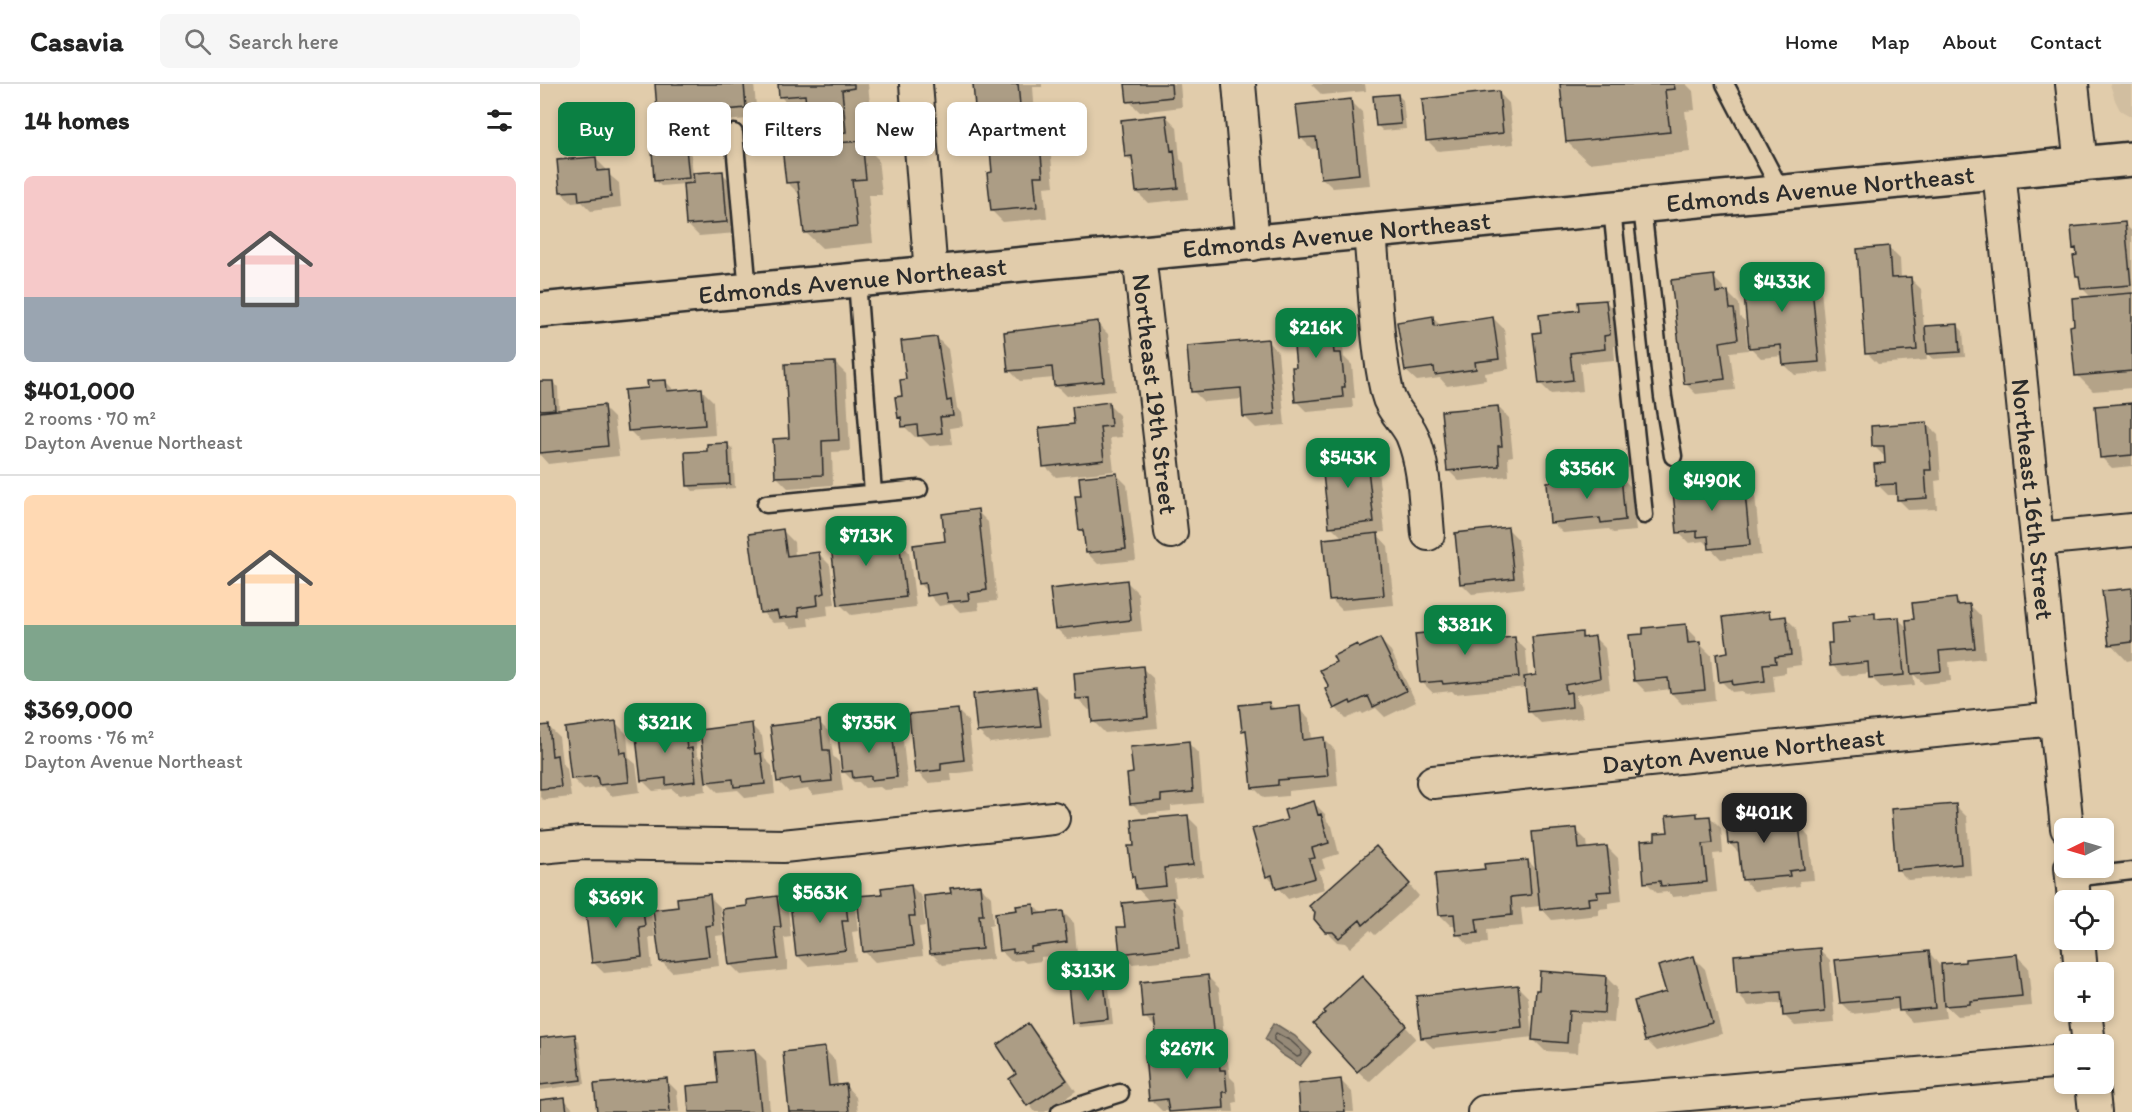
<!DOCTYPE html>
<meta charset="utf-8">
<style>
body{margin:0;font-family:Itim,sans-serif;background:#f6f6f6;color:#222;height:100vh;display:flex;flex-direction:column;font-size:22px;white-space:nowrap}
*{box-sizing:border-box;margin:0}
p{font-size:20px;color:#767676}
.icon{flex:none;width:33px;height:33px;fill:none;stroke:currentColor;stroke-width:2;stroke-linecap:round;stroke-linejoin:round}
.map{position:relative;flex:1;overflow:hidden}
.sheet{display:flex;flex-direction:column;background:#fff;width:540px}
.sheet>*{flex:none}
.top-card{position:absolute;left:18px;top:18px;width:570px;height:54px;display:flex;gap:12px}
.needle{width:39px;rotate:265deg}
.controls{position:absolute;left:1514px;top:734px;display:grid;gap:12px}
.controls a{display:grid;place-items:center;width:60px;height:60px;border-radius:9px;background:#fff;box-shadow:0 3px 9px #0003;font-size:30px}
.price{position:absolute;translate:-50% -51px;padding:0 14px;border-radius:12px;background:#0b8043;color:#fff;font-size:20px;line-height:39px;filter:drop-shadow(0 2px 3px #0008)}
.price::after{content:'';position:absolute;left:50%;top:36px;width:18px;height:14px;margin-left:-9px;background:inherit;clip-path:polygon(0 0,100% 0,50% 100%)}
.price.selected{background:#222;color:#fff}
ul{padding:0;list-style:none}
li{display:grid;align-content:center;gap:12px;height:318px;padding:0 24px}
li+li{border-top:2px solid #e0e0e0}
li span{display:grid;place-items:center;height:186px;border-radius:9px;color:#555}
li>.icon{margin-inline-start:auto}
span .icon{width:108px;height:108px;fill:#fffc;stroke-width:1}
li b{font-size:26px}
h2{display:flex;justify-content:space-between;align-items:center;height:72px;padding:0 24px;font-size:26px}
.chip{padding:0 21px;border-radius:9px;background:#fff;box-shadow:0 3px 9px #0003;font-size:21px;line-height:54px}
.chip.selected{background:#0b8043;color:#fff}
header{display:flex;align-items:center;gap:36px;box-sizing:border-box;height:84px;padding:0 30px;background:#fff;border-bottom:2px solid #e0e0e0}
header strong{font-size:28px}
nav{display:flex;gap:33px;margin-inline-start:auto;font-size:21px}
.search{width:420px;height:54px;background:#f6f6f6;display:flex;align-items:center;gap:15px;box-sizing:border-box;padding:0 21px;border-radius:9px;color:#767676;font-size:22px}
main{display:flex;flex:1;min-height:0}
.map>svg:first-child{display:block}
</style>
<header>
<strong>Casavia</strong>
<div class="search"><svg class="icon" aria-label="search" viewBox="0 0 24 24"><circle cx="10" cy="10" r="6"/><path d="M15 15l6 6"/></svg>Search here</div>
<nav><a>Home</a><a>Map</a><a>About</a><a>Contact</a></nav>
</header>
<main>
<section class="sheet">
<h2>14 homes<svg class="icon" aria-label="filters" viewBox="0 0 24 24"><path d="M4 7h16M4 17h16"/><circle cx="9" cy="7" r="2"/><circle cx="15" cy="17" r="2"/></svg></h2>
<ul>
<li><span style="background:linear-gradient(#f6c9c9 65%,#9aa5b1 0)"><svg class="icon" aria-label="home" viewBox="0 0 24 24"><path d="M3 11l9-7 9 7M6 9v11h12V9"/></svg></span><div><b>$401,000</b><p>2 rooms · 70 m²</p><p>Dayton Avenue Northeast</p></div></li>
<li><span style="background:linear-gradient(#ffd9b3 70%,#7fa58c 0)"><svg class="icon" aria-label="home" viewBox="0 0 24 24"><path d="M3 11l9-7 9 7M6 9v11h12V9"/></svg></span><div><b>$369,000</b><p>2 rooms · 76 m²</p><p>Dayton Avenue Northeast</p></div></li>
</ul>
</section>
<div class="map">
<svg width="1592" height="1028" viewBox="0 0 1592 1028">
<rect width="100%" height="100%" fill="#e1ccab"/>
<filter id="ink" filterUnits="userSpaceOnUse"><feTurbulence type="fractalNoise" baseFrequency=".0167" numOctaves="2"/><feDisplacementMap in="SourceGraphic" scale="12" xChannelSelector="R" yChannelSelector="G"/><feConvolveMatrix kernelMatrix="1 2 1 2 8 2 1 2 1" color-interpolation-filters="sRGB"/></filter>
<g filter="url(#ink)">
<path fill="#d1bea0" d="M1570,0H1592V33L1580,26L1575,16Z"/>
<path fill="#968a78" stroke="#6b6459" stroke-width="1.5" d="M734,939L755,952L771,968L760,982L741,970L725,955Z"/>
<path fill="#0003" d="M116,0H214L217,34L176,38L177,43L131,48L120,37Z
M239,0H328L330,20L317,22L321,58L338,75L342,111H328L333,159L282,164L265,148L261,112L247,98L282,62L271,50L268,28L257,29L240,12Z
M434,0H502V3H493L496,47L510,63L514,102L504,103L507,134L463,138L452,127L454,90L471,55V50L453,51L437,35Z
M587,0H640L642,23L600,28L589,17Z
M771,0H825L826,7L782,11Z
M1021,0H1146L1153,7L1155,26L1145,27L1150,68L1049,79L1027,58Z
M958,8L969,19L974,60L898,67L887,56Z
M858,11L863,16L866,45L843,47L838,42Z
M811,17L822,28L830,101L793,104L782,94L779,64L772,65L761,54Z
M626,32L637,43L640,75L644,79L648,115L608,119L597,108L594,80L586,72Z
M146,65L151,71L153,91L182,89L193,100L197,149L159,152L148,141L145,100L121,102L116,97Z
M55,74L66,85V88L79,99L81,123L51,127L42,118L32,119L21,108Z
M1584,140L1592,147V304L1553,307L1537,291L1536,243L1552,214L1543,205L1541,196L1537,192L1539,172L1538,168L1535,164Z
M1349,164L1360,175L1361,195L1370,194L1381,205L1384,244L1418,242L1423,247L1425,273L1393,275L1386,267L1387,276L1338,280L1327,269Z
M1269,184L1280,195L1289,288L1255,291L1244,280L1243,272L1221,274L1207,260L1208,266L1190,268L1195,306L1156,310L1145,299L1173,193L1184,204L1185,209H1188L1199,220L1200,233L1205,237L1207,260L1210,259Z
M1065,217L1076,228L1080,262H1074L1075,276L1040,279L1043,307L1011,310L1000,299L1002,250L1041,228Z
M790,230L801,240L804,273L812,281L815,314H812L813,324L767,328L756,317L758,284Z
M893,234L901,242L953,234L964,245L969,285L945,289L946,296L907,302L900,294L877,297L866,287Z
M557,239L568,250L575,307L526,312L515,301L514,294L480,297L469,286Z
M397,254L408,265L417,324L421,329L423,342L410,344L412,360L390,362L380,352L375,353L364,342L363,337L359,333L364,314Z
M727,257L738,268L745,341L716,344L705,333L703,315L664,318L653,307Z
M295,279L306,290L310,367L292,368L293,401L248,404L237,393L250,356Z
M125,297L135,307L162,306L173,317L175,351L100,357L89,346L110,306Z
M13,298L18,303L19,327L63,323L74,334L79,372L8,380L0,371V299Z
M568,320L579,331L582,353L570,354L574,387L516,393L505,382L536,342Z
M1592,321V382L1572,384L1561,373Z
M958,323L969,334L973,372L968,373L969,392L919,397L908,386Z
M1387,340L1398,351L1401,396L1395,397L1397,425L1369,426L1358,415V411H1348L1337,400L1346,381L1345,373L1334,362Z
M187,360L193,365L195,404L153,407L148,401L169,368Z
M826,368L837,379L845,448L836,449L848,462L854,521L802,526L791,515L803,454L791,442Z
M576,390L587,401L596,476L558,480L547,469L545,451L540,446L543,413Z
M1081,393L1092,404L1096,447L1073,449L1069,445L1023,449L1012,438Z
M1165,395L1173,403L1204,400L1215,411L1221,471L1181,475L1164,457L1149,459L1138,448Z
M437,427L448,438L457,517L438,519L439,526L420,528L412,520L399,522L380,500L407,458Z
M327,443L338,454L339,460L358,457L369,468L376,523L311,531L300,520Z
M967,444L978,455L984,504L932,510L921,499Z
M243,447L254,458L255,473L279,470L290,481L295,520L287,521L288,531L268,534L269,542L251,544L245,538L233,539L222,528Z
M587,498L598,509L602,547L527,555L516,544Z
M1592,505V576L1587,577L1571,560Z
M1416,516L1422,522L1430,521L1441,532L1445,574L1409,578L1411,597L1384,600L1373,590L1375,601L1342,604L1331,593L1330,589L1303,592L1292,581L1294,560L1310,539L1334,531L1340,536L1358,535L1368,544Z
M1228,529L1234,535L1245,533L1256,544L1261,581L1246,583V589L1233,591L1235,608L1205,611L1201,607L1192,608L1181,597L1189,570Z
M1145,542L1156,553L1157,560H1160L1171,571L1175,616L1142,620L1131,609V605L1106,608L1095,597L1105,551Z
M950,545L961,556L975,555L986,566L988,594L998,593L1041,549L1046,555L1054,553L1065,564L1070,605L1036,611V616L1041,621L1043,634L1001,639L990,628L987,603L915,610L912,607L893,609L882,598Z
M840,556L851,567L876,618L845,633L836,624L823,630L821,628L806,635L796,624L791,604L798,579L817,562L820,565Z
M602,584L613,594L618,644L565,649L554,638L553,625L549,626L538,615Z
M496,604L507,615L511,652L450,659L439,648Z
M729,619L736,626L759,624L770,635L772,656L784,655L795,666L798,702L748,707V712L724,714L713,703L708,651L704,646Z
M417,626L428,637L434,687L411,690L412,697L388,699L377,688Z
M279,638L290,649L293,672L299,678L303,707L273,711L268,705L249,708L238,697Z
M76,639L87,650L89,674L96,680L100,708L71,712L63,703L44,706L33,695Z
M144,640L155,651L157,671L165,679L211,641L222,652L225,675L232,682L235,710L206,714L198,706L178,708L165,695L166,707L139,711L132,705L113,707L102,696Z
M8,642L19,653L22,679L27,684L31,713L3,716L0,713V643Z
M352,646L363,657L368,704L344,706L340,703L325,704L319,698H314L303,687Z
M648,659L659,670L663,719L631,722V727L602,730L592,719L595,691Z
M774,719L785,730L787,737L792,742L799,770L782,775L785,785L779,786L785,805L748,815L727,792L748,737Z
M1416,722L1427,733L1431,791L1368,796L1357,785Z
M1229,723L1240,734L1241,744L1259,742L1269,753L1274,796L1259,797L1260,802L1214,807L1204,796L1201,771L1189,759Z
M1156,731L1159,734L1170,733L1181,744L1183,769L1173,770L1177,808L1133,813L1128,808L1117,809L1106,798L1117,757Z
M647,732L658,743L663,792L634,795L636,813H631L644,826L649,874L592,880L581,869L586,844L610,818L597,804L596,795L593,792L596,763Z
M1036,746L1047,757L1048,765L1067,763L1078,774L1082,817L1068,819V824L1058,825L1059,831L1012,836L1002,825L1001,822L981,824L983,842L947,845L948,859L928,861L918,850L917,841L911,842L900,831L946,786L988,777L998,787Z
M847,775L879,812L835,851L830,846L810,864L805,859L797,858L786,847Z
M371,802L382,813L385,842L379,843L383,872L335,878L324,867Z
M440,802L451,813L453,841L449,842L453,875L403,881L392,870L412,810Z
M304,808L315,819L318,847L312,848L316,877L268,882L257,871L277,816Z
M100,812L111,823L115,853H109L112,884L64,889L53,878L74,821Z
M169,812L180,823L183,851L176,852L179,882L132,888L121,877L140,824Z
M237,814L248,825L251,853L244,854L248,886L201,891L190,880L209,823Z
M494,821L503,830L523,828L534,839L537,869L501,873V877L486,879L482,876L471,877L460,866L478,828Z
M1279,865L1290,876L1295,939L1255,942L1244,931L1243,919L1209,922L1198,911Z
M1389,868L1400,882L1477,872L1488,883L1492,922L1440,927V930L1417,932L1404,920L1406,934L1372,938L1360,925L1312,930L1301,919Z
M1154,874L1165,885L1182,950L1117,967L1106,956L1127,909Z
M668,893L679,904L685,964L677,965L688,977L690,993L695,998L697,1018L693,1019L694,1028L622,1027L611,1016L630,970L618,959L616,944L605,933Z
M1066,893L1077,904L1074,939L1040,937L1038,969L1005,967L994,956V953L893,964L882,953L977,902L988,913L992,953H994Z
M563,899L569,904L573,940L539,943L534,938Z
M832,905L876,954L829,998L818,987Z
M488,941L499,952L536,1007L505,1028H495L471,996L478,991Z
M34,952L39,957L45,1000L0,1006V956Z
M284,965L295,976L298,1003L306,1002L316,1013L318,1028H251Z
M215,966L226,977L230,1028H151Z
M126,996L137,1007L139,1028H58Z
M801,997L812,1008L814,1028H762Z
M24,1015L36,1028H0V1018Z"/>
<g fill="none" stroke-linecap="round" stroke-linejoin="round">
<path stroke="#56514a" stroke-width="1.5" d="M736,949L751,957L762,967L760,972L757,973L734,956V953Z"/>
</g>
<path fill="#ac9d85" stroke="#2b2b2b" stroke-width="1.5" d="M115,0H204L206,24L166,28V33L118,38Z
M238,0H314V4L302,6L306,48L269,51L265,11L239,13Z
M433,0H478L481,32L436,35Z
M585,0H631L632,13L587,18Z
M1020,0H1134L1135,5L1125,6L1130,48L1026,58Z
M959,7L963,49L886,57L882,15Z
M858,10L861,40L836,42L833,12Z
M811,15L819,90L781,94L776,53L760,54L756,21Z
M626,31L631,67L634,66L638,104L596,108L592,72L585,73L581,36Z
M492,40L493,51L499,50L503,92H494L497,123L451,127L447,89L452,88L449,55L469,54L468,42Z
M322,57L326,95L312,96L317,143L264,149L258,98L246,99L242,63Z
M146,64L149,94L114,97L112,66Z
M56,73L57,87L69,86L71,113L39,117L38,107L20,108L17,76Z
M183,87L187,138L146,141L143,100L154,99L153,89Z
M1585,138L1591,201L1541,205L1539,192H1536L1533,172L1537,171L1536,164L1533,165L1531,143Z
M1349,162L1351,194L1371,193L1377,266L1325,270L1317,165Z
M1270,182L1279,278L1243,281L1241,261L1209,264L1202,189Z
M1174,191L1176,209L1188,207L1190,225H1194L1198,255L1180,258L1185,295L1144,300L1131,196Z
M1592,209V287L1535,292L1530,242L1534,241L1532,214Z
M1066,216L1070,251L1064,252L1065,265L1030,269L1033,296L999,300L993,249L1001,248L999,231L1039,226L1038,218Z
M790,228L794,269H801L805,303H802L803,313L755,318L752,283H756L751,232Z
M893,232L894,242L953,233L959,275L935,278L936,285L895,291L894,283L865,287L857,238Z
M558,237L564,297L514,302L512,283L468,287L464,248Z
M1418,240L1420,268L1387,270L1385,242Z
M397,253L407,317L411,316L413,332L400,333L402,349L378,352L377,341L362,343L361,333L358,334L355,313L362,312L360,296L366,295L361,257Z
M728,255L735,330L703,333L701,304L651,308L647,262Z
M295,278L299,356L282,357L283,391L235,393L233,355L249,354L245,280Z
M126,296L127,307L162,304L165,341L88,347L84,306L108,304L107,297Z
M0,297H13L15,325L0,326Z
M569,318L571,342L560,343L564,376L503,383L499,344L534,340L532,323Z
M1592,319V371L1560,374L1555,322Z
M64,321L68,362L0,369V328Z
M958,322L962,362H958L959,382L907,387L901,327Z
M1387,338L1391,386H1385L1387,414L1357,416L1356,400L1336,401L1334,380L1345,379L1344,362H1332L1331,342Z
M188,359L190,400L147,402L145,368L167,367V360Z
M826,367L834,438L789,443L781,372Z
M577,389L586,465L546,469L543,446H539L535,412H541L539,393Z
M1081,391L1085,436L1061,439L1060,434L1010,439L1007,398Z
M1166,394L1167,402L1204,398L1210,461L1169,465L1168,452L1157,453V447L1137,449L1132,397Z
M438,425L447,506L428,509L429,516L408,518L406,509L387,512L385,499L378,500L373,461L405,457L402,430Z
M328,441L330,459L359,456L366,513L298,521L290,453L296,452L295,445Z
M968,443L974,494L920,500L915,449Z
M243,445L247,472L279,468L285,509L277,511L278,521L258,524L259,532L239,534L237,527L220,529L209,450Z
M838,449L844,511L789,516L783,455Z
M587,496L591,536L515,545L510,505Z
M1592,504V558L1569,561L1562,507Z
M1416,514L1417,521L1430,520L1435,564L1399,567L1401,587L1371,590L1366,536L1374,535L1372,519Z
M1229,527L1230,534L1246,532L1251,571L1235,573L1236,579L1223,580L1225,597L1193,601L1192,596L1179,598L1176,570L1188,568L1183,533Z
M1335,529V535L1359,533L1364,591L1329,594L1328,578L1290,582L1288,559H1292L1291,540L1309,538L1308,532Z
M1146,540L1148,559L1160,558L1165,606L1130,609L1128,594L1094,597L1089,551L1103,550V544Z
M951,543L952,555L975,553L979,593L903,600L902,597L880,599L875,550Z
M1042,548V554L1055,552L1060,594L1025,601L1026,609L1031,608L1032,623L988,628L984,593L996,591L992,553Z
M840,554L866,607L833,623L828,612L811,620L810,617L794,625L785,605L789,603L780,586L796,578L793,572L817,560L819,564Z
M603,582L608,633L552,638L550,614L536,615L534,589Z
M496,603L501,642L437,648L433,610Z
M729,618L730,625L760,622L763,656L784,653L788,692L738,696V701L712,704L706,646L702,647L699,621Z
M418,625L424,676L401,679V686L375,689L369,630Z
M280,636L283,666H289L292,697L261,700L260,694L237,698L230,642Z
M76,637L80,669L86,668L89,698L59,701L57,692L31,695L25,644Z
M144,638L147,665L152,664L156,697L126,701V694L101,697L95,644Z
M212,639L215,670L221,669L225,700L194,703L193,695L166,698L160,646Z
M9,641L12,672L17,671L21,703L0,705V642Z
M352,645L357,693L331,696V692L313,694L312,687L302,688L298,651Z
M649,657L653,708L621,711V717L590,720L587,690L593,689L590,663Z
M774,717L778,731L781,730L789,759L772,764L775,774L769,775L775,794L736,805L732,791L726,793L712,745L747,736L744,726Z
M1416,720L1421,780L1356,786L1351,725Z
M1230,722L1232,743L1259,741L1264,785L1249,787L1250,792L1202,796L1198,759L1188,760L1185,726Z
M1157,729V733L1170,732L1173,759L1163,760L1167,798L1121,802L1120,797L1104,799L1101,757L1115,756V749L1128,748L1126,732Z
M648,731L653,781L624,784L626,802L596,805L594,792L592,793L588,762H594L592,736Z
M1037,744L1039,765L1067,762L1072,807L1057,808L1058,813L1048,814L1049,821L1000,826L992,748Z
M836,762L870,800L823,841L820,836L799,854L793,848H785L774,835L775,828L769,822Z
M988,776L991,811L971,813L972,831L936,835L938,849L916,851L914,830L899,831L895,790L945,785L944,780Z
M371,800L375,832H369L373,862L323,868L317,812L342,810L341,804Z
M440,801L443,831H439L442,865L390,870L384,812L411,809L410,804Z
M304,806L308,837H302L306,866L256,872L250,818L276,815L275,810Z
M170,810L173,841L165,842L169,872L120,878L113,826L138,823L137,814Z
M101,811L105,842L99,843L102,873L52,879L45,823L72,820L71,814Z
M237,812L241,843H234L238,875L189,881L182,825L207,822V816Z
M633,814L639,863L580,870L577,843H585L582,819Z
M494,820L495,830L523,827L527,858L491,863V867L473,869V865L459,867L455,829L477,826L476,822Z
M1280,864L1285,928L1243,932L1241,908L1197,911L1194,871Z
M1389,867L1395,924L1359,927L1358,914L1300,919L1295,876Z
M1477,870L1482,912L1430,917V920L1404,922L1401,880L1425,878V875Z
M1154,872L1172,939L1105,957L1094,917L1126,908L1118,882Z
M1000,887L1066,892L1064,929L1029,927L1027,959L992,956L996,906H999Z
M668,891L675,954L617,959L614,933L603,934L600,898Z
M822,892L867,942L817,988L773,940L785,929L784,927Z
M564,897L568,935L532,939L528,901Z
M978,901L982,943L881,954L876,912Z
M488,939L527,996L487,1022L469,995L476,990L457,961Z
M35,950L41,996L0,1001V954Z
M285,963L289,1002L306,1000L309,1028H249L243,968Z
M678,964L680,986H685L687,1008H683L684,1024L629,1028L627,1015L609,1017L605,971Z
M215,965L221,1028H149L147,1002L178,999L175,968Z
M127,994L130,1028H57L54,1000Z
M801,995L805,1028H760L758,1000Z
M25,1013L27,1028H0V1016Z"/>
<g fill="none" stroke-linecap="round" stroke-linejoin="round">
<g stroke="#2b2b2b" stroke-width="21">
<path id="lane" d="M1185,0L1242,109
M194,49L208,207
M1102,123L1123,313L1133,372
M1072,125L1104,431
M317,197L333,409
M226,420L379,405
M1532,794L1592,787
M520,1028L580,1009"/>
</g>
<g stroke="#2b2b2b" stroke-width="36">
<g id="street">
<path d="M376,0L391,190"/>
<path d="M699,0L713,160"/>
<path d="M1532,0L1541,81"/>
<path id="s1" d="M1459,87L1527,744"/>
<path d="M830,149C835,200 836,259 847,308C851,326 865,336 872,351C885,382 885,418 888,450"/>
<path id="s2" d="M599,171L631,448"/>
<path d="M1498,455L1592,446"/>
<path id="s3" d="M893,698L1515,635"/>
<path d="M0,763L43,759L243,762L513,734"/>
<path d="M1531,783L1534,816"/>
<path d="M1538,855L1541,888"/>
<path d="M1545,927L1549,960"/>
<path d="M1552,999L1555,1028"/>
<path d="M944,1028L1524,977"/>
</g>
</g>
<g stroke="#2b2b2b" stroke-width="38">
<g id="secondary">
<path id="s4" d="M0,226L1592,75"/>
</g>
</g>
<use href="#lane" stroke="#e1ccab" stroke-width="16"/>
<use href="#street" stroke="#e1ccab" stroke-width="32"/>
<use href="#secondary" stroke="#e1ccab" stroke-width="33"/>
</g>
</g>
<g text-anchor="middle" stroke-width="4.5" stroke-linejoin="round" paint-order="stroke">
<g font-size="26" fill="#2b2b2b" stroke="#e1ccab">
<text dy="9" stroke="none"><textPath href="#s4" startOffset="1286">Edmonds Avenue Northeast</textPath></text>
<text dy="9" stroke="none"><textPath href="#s4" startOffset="800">Edmonds Avenue Northeast</textPath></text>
<text dy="9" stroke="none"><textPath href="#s4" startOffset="314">Edmonds Avenue Northeast</textPath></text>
<text dy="9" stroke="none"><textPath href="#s2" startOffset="140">Northeast 19th Street</textPath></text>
<text dy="9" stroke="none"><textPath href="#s1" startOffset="330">Northeast 16th Street</textPath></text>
<text dy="9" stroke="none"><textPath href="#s3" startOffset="312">Dayton Avenue Northeast</textPath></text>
</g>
</g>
</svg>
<div class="controls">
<a><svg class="needle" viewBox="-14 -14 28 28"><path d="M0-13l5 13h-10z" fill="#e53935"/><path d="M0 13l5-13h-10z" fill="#767676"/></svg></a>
<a><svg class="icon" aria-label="locate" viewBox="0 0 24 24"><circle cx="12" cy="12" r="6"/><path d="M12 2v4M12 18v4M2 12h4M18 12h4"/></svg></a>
<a>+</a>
<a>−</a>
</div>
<b class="price" style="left:1242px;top:229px">$433K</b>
<b class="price" style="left:776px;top:275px">$216K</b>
<b class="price" style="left:808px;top:405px">$543K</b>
<b class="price" style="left:1047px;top:416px">$356K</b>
<b class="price" style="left:1172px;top:428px">$490K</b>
<b class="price" style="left:326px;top:483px">$713K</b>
<b class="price" style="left:925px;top:572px">$381K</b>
<b class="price" style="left:125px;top:670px">$321K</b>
<b class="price" style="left:329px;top:670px">$735K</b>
<b class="price selected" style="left:1224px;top:760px">$401K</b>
<b class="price" style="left:280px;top:840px">$563K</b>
<b class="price" style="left:76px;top:845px">$369K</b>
<b class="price" style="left:548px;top:918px">$313K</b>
<b class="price" style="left:647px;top:996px">$267K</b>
<div class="top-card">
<a class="chip selected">Buy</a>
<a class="chip">Rent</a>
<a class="chip">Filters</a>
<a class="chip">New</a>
<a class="chip">Apartment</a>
</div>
</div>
</main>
